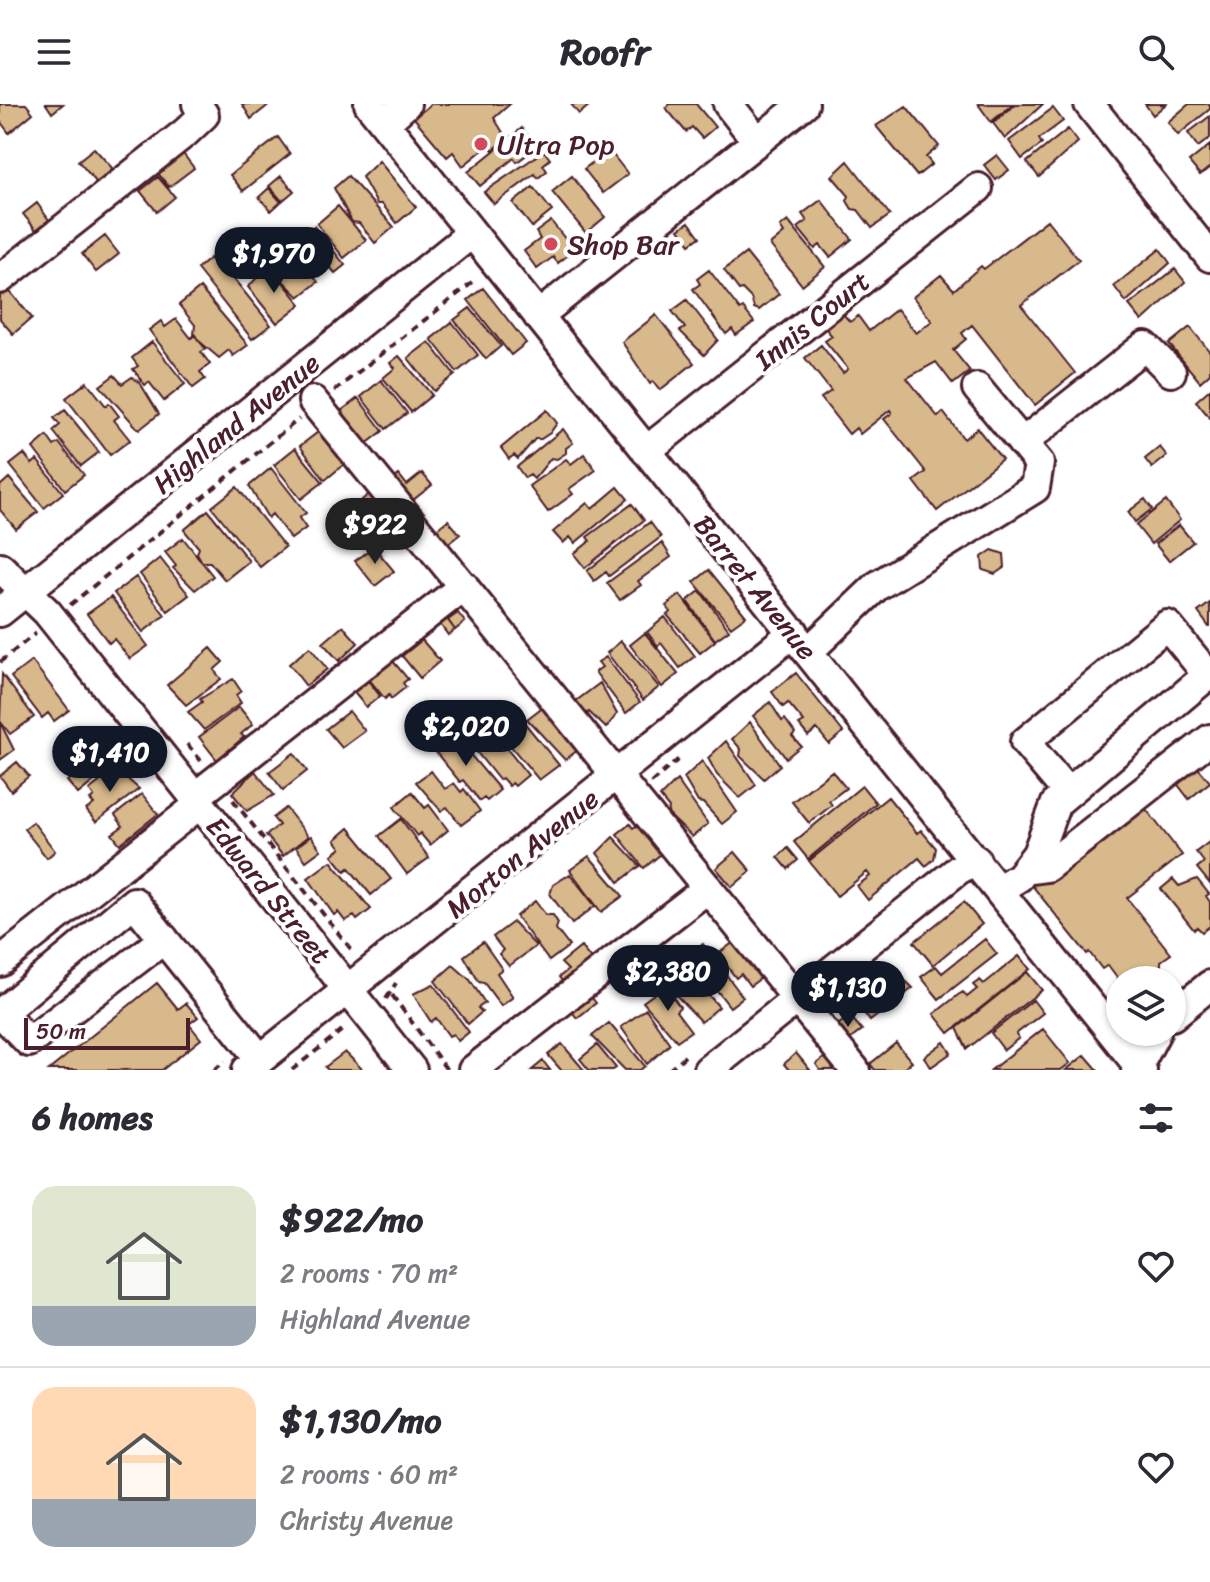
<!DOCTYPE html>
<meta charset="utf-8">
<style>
body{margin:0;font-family:Sriracha,sans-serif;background:#f2f2f3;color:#2b2b33;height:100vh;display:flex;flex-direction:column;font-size:30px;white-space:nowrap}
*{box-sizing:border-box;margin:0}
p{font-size:26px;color:#7c7c81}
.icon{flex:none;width:44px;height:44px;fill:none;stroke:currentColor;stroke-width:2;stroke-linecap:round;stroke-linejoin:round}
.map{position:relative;height:966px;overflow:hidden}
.sheet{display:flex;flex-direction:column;background:#fff;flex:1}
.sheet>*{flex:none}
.controls{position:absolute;left:1106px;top:862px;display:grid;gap:16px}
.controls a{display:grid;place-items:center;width:80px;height:80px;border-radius:50%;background:#fff;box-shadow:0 2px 6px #0004;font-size:40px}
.scale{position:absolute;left:24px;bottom:20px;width:166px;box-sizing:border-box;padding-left:8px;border:4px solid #4a1f2b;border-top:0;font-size:22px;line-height:28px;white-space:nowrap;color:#4a1f2b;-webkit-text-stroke:6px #fff;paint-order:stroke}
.price{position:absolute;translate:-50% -68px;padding:0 18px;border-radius:28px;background:#111827;color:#fff;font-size:26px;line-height:52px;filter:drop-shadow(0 2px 4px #0008)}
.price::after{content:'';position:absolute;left:50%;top:48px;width:24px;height:18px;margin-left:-12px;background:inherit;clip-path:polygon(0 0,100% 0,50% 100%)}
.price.current{background:#222;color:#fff}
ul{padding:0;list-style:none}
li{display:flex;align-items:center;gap:24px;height:200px;padding:0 32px}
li+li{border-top:2px solid #e1e1e2}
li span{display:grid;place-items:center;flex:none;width:224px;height:160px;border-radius:24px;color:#555}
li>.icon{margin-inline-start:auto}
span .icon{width:96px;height:96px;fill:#fffc;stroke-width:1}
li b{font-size:34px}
h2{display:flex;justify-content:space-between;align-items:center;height:96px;padding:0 32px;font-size:34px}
header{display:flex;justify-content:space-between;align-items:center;height:104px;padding:0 32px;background:#fff;font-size:36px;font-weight:800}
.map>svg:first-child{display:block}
</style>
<header><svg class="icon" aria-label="menu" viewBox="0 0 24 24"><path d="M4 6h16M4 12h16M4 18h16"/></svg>Roofr<svg class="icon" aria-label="search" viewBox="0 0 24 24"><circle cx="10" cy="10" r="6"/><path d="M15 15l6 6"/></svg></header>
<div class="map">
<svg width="1210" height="966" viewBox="0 0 1210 966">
<rect width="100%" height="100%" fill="#fff"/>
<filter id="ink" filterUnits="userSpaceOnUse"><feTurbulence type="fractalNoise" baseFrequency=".0125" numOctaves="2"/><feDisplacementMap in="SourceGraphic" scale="16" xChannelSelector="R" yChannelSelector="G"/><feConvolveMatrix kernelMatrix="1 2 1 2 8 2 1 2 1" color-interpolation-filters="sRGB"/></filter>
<g filter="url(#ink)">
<path fill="#d8b98b" stroke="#4a1f2b" stroke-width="2" d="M0,0H26L33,9L9,29L0,17Z
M46,0H63L52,9Z
M242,0H270L251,15Z
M431,0H510L494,14L507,35L493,46L489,41L463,62L453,48L447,53L414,14Z
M571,0H591L579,10Z
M670,0H696L715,23L702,34L692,23L686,28L666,4Z
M978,0H1013L991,18Z
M1016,0H1043L1005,35L993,19Z
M1145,0H1166L1153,11Z
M1210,0V5L1178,31L1168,18L1189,0Z
M906,2L939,42L926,53L932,60L917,72L876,22Z
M1053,4L1063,17L1039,35L1042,40L1022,55L1009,37Z
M1210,12V34L1198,43L1188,29Z
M522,24L537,43L517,58L514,54L480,82L468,68Z
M1068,25L1078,38L1039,73L1027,58Z
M278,33L290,50L243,87L230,71Z
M1210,41V63L1200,71L1189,58Z
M94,44L113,65L97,79L78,57Z
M609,46L628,70L603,89L584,65Z
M181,47L194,64L169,83L156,67Z
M544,47L550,55L543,61L547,67L538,74L535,70L494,100L484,88Z
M997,51L1009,66L996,76L984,61Z
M379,57L416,103L397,119L382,100H377L362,73Z
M848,57L890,111L872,124L858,106L852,105L847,97L849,92L832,72Z
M281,72L294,87L282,97L269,82Z
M348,72L394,123L375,139L359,119L352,118L334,84Z
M572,72L605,113L586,129L552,88Z
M158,73L175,93L157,108L140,87Z
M533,83L552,107L532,123L513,99Z
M269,84L281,98L271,107L259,93Z
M821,96L852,135L830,153L820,141L815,145L798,124L807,117L802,110Z
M37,99L49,116L36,126L23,110Z
M338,102L366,136L344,154L317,120Z
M1047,116L1079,156L1021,201L1075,269L1035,301L972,221L962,229L966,235L953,246L970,267L953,280L936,258L907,274L938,313L943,308L964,335L977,324L1002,355L937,407L914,377L926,368L884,315L892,309L890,306L860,330L856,324L849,330L821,294L831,287L805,254L821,241L843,269L848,265L825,237L832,232L826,225L844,211L850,218L858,212L869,227L897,205L916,229L932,217L913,193L941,171L954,186L981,162L984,165Z
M551,117L574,146L558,159L553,153L537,165L524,147L540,135L536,128Z
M788,117L825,163L802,181L770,141L784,129L780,123Z
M689,118L700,133L690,140L679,125Z
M314,122L345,161L335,169L330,163L319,172L293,139Z
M105,132L119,150L96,168L82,150Z
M283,141L288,149L293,145L318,178L299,193L283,177L268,152Z
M1160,145L1170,159L1126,198L1114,182Z
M746,149L779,190L759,206L754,204L751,194L742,185L739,186L724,166Z
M210,154L217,163L221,159L271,221L252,235L197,165Z
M269,161L301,200L277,219L248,183Z
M1175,165L1185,178L1142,217L1129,201Z
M709,166L740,206L743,204L754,218L736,231L732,225L726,230L693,185L700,180L697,175Z
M6,183L32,214L13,230L0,215V188Z
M200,184L248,241L233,252L229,246L219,254L199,237L194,230L195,221L179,201Z
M483,184L526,239L511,251L468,196Z
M687,196L718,236L704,251L680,227L685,224L672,207Z
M470,204L501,242L486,255L454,216Z
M656,211L694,259L660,286L653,277L650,280L622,238Z
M176,215L191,234L195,231L199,237L206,245L201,248L210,260L200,268L205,275L193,284L149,226L161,217L165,223Z
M452,218L478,251L457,268L431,235Z
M1190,223L1210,248V269L1200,278L1169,240Z
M152,238L185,280L164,297L149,278L145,281L133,265L138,262L132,254Z
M429,238L455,271L434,287L408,254Z
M399,252L432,291L411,308L383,274L395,264L390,259Z
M114,271L122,280L132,273L140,279L159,310L139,326L100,282Z
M381,276L407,309L386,325L361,293Z
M87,278L106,302L109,299L119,312L114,316L130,336L110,351L66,294Z
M1210,285V314L1196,297Z
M358,294L383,327L361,344L336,311Z
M65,306L99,348L81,362L53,327L60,321L54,314Z
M547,306L557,319L550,329L541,335H535L518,355L514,351L509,355L501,344Z
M322,325L347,358L325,376L300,342Z
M563,325L573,339L566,344V349L557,355L551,354L534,375L530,371L525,374L517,363Z
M47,332L54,342L59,339L84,371L65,386L33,344Z
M1160,343L1167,352L1152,364L1145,355Z
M295,344L323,378L301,395L274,361Z
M24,350L32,360L37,356L63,389L44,404L10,361Z
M584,350L596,366L569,385L573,390L548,408L529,382L566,355L571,360Z
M271,364L306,409L299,414L306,424L291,435L272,410L268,414L249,382Z
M422,369L432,381L408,400L390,378L399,371L407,381Z
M9,374L38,408L16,425L0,406V382Z
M237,383L285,443L260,463L212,403Z
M618,383L628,395L575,439L570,433L563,439L553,428L587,399L592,405Z
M371,388L383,403L366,418L354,403Z
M1145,395L1152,405L1135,418L1128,408Z
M1166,397L1180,416L1151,440L1136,421Z
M632,400L644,416L585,464L574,450L590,437L587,433Z
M208,406L249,457L225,476L210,458H202L197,449L199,444L184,426Z
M448,416L460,430L444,443L432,429Z
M650,418L661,433L609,472L606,468L594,477L587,467Z
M1179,421L1193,438L1169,457L1155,440Z
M183,434L213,472L195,486L173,464L176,462L165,448Z
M662,439L671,453L638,477L641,481L620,496L607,479Z
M374,443L394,467L375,482L355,457Z
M992,446L1004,450L1005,463L995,470L983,466L982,453Z
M160,454L189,491L168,507L140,470Z
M709,466L746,512L731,523L694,478Z
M136,473L165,511L143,528L114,489Z
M700,487L729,526L715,536L687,497Z
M680,491L715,537L700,549L667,511L671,508L666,502Z
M111,493L148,542L130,555L114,535L109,539L87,510Z
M1210,499V523H1209L1198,508Z
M458,509L465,518L455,526L448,516Z
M444,511L455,526L448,531L437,516Z
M665,513L695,552L680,564L661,539L658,542L647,528Z
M343,522L358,539L339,557L323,539Z
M645,529L678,570L662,583L630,541Z
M422,536L440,557L420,574L402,552Z
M621,537L659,583L643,596L607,549Z
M310,543L327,565L306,582L289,560Z
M211,544L223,558L214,566L221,575L186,601L167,581Z
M606,553L640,598L626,609L595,568L602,563L598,558Z
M392,556L408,575L403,579L406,583L391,595L389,591L385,595L369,575Z
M32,557L69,606L54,617L48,609L42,614L11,573Z
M796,569L843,628L829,640L817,625L808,632L799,621L804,618L788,599L783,603L772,588Z
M2,570L34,613L10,630L0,617Z
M366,574L380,592L366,603L352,586Z
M233,575L241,587L236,591L241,599L204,626L188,608L202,598L200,595Z
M600,579L617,610L606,624L589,608L586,611L576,597Z
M505,595L559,661L539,676L494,622L505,614L496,603Z
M549,598L583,642L565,656L527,615Z
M770,598L782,617L785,615L795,629L792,632L801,642L786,654L753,612Z
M239,603L253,620L241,630L244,633L217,656L199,633Z
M349,607L365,627L342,644L326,625Z
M0,618L14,646L0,656Z
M750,618L780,661L764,675L740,652L741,645L732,635Z
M487,620L528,671L515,682L512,679L509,682L502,674L499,676L467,636Z
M453,630L500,686L487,697L484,694L480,697L463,676L460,678L433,645Z
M726,637L756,681L740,694L717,671L708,654Z
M96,643L111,663L78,690L67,677L74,671L67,662Z
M294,649L307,667L283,686L269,668Z
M702,657L737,708L722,720L703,699L698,698L684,674Z
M17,658L29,672L11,687L0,672Z
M1195,660L1210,678L1189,695L1175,677Z
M116,665L139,685L96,718L86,706L94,700L90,696L94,693L89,686Z
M255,667L274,691L247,707L232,689Z
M431,667L445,685L454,679L461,688L464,685L480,707L461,721L447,703L441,707L416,678Z
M832,667L846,684L829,697L832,701L809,719L792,698Z
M677,676L708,720L692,733L668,710L669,704L660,693Z
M862,682L876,699L808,755L794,738Z
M412,688L425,704L429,701L448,726L430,741L420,729L417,732L394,703Z
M142,690L158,710L120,740L112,730L123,722L115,711Z
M888,693L917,729L921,726L936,744L934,755L926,762L919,754L868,796L857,782L870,772L867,768L837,792L809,757Z
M1138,695L1182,751L1127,794L1171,850L1161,857V866L1148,876L1120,877L1108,861L1102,865L1089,848L1087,850L1030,779Z
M286,704L308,732L283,752L266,731L279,721L273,714Z
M401,715L429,754L407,770L379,732Z
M33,718L55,747L47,754L24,725Z
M630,720L633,724L639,720L662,749L644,764L617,730Z
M349,724L391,775L371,791L349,764L345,767L332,751L341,744L335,736Z
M311,732L321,746L306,757L296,743Z
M613,733L640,762L619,778L597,749Z
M1209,738L1210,739V780L1197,764L1204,758L1196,748Z
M788,744L798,756L788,765L778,753Z
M735,748L751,767L732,783L716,764Z
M589,752L623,792L601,808L570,766Z
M331,757L371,805L357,816L354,812L345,817L338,808L334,811L308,774Z
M570,770L595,802L572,820L550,790L553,781Z
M1173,775L1179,782L1197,775L1209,790L1206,792L1210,798V822L1202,828L1197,823L1194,826L1161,785Z
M535,797L546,811H553L558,819L556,825L569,842L549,857L516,812Z
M964,798L982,820L933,861L914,838Z
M513,818L536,842L509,862L499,850L503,846L493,833Z
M738,835L765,871L750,882L741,870L736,874L718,850Z
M985,835L997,850L939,895L921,873L936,862L942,869Z
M483,838L502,865L497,869L513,893L501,902L484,879L479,878L464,852Z
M703,840L743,893L730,903L707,874L702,877L685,855Z
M581,843L595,860L566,883L559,873L568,866L561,859Z
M1019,852L1030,865L949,929L934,910L958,891L963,888L967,893L977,885L973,881L980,876L984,880Z
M678,855L719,903L701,918L666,880L676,870L669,862Z
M453,861L470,876L485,899L478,904L482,908L468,920L435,877Z
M891,863L913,884L870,917L861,905L878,892L875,888L882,883L876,875Z
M1027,868L1042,886L967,945L957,924Z
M157,879L178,905L186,899L198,913L189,920L201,935L162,966H49Z
M433,880L469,928L458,937L453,930L449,932L436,914L431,918L413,890Z
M665,882L680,903L676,907L691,927L677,937L643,898Z
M585,885L596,899L577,914L566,900Z
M1033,896L1043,909L1016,930L1019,934L1004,946L991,929Z
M646,905L670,940L647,960L621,923Z
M850,912L862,926L847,938L835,923Z
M609,919L645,962L640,966H625L592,932Z
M1043,925L1070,959L1061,966H991Z
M944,938L951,949L931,963L924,953Z
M896,939L912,958L902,966H875L870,960Z
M562,940L584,966H561L548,951Z
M597,941L616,964L613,966H589L580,955Z
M345,948L363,966H328L325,963Z
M796,949L810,966H789L784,960Z
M829,950L845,966H820L816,960Z
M1085,951L1098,966H1066Z
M543,957L550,966H532Z"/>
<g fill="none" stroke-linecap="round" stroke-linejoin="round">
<g stroke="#4a1f2b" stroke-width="34">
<path id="minor" d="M369,0L1142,966
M728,0L757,37
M1089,0L1210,153
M385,19L406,0
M0,175L186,28L204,11L197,0
M538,212L804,0
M313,297L855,966
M1022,339L1145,242L1171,268
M646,347L978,84
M0,463L47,508L412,966
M0,508L472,129
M809,547L877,482L1035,384L1039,359L977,284
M195,693L464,482
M1025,766L1047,763L1210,635
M998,786L1019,773L1037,750L1056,699L1208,571L1167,521L1025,638L1068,689
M164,835L29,938L1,909L134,798L260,955
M0,858L200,700
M1172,912L1210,881
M247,966L794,528
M473,966L708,784
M708,966L958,766L976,756
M1136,966L1156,928"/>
</g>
<path stroke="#4a1f2b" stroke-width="4" stroke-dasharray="8 6" stroke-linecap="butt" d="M334,287L477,175
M70,501L299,315
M0,558L36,529
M187,640L202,658
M651,679L681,653
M233,696L354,849
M392,891L447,966
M386,895L396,879
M214,966L225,957
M292,966L346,923
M669,966L685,952"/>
<use href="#minor" stroke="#fff" stroke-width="28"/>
</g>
</g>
<g fill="#d1495b" stroke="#fff" stroke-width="3">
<circle cx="481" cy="40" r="8"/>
<circle cx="551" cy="140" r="8"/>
</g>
<g text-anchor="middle" stroke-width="8" stroke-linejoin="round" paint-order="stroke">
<g font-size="28" fill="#4a1f2b" stroke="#fff" text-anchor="start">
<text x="497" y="50">Ultra Pop</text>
<text x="567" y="150">Shop Bar</text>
</g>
<g font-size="28" fill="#4a1f2b" stroke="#fff">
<text transform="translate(812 216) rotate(-39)" y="10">Innis Court</text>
<text transform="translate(236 319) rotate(-39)" y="10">Highland Avenue</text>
<text transform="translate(756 483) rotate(51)" y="10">Barret Avenue</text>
<text transform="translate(522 749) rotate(-39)" y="10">Morton Avenue</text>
<text transform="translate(269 786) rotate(51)" y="10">Edward Street</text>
</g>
</g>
</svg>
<div class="controls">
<a><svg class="icon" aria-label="layers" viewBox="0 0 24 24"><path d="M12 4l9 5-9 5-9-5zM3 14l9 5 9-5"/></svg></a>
</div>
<div class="scale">50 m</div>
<b class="price" style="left:274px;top:191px">$1,970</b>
<b class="price current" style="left:375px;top:462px">$922</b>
<b class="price" style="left:466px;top:664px">$2,020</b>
<b class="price" style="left:110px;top:690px">$1,410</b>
<b class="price" style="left:668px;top:909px">$2,380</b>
<b class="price" style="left:848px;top:925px">$1,130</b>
</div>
<section class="sheet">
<h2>6 homes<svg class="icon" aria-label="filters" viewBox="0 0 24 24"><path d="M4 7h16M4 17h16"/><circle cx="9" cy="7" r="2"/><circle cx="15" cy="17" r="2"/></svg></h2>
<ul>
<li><span style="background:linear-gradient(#dfe7d0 75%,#9aa5b1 0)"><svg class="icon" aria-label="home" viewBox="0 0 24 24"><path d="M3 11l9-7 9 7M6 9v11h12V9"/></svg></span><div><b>$922/mo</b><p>2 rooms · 70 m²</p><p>Highland Avenue</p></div><svg class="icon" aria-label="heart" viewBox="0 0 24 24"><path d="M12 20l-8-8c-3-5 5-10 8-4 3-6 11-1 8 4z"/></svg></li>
<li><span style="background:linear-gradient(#ffd9b3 70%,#9aa5b1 0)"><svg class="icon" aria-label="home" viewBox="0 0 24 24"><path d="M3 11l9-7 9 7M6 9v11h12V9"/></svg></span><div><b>$1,130/mo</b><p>2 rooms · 60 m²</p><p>Christy Avenue</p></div><svg class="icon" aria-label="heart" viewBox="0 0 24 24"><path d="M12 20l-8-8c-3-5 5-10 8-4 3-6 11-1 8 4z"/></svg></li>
</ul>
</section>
